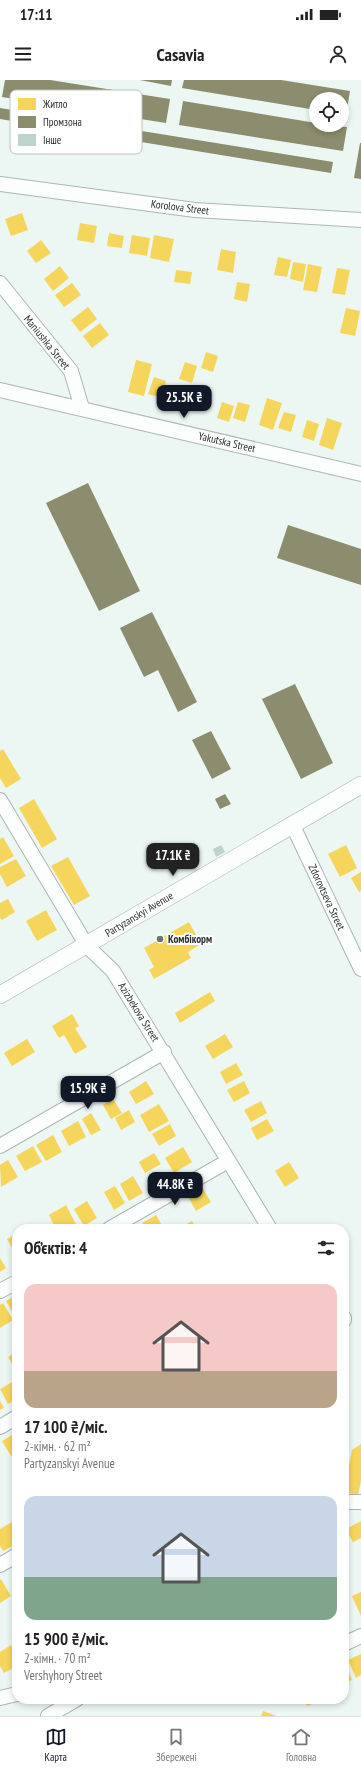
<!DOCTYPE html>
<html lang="uk">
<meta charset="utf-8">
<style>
body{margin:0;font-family:"PT Sans Narrow",sans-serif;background:#f2f2f2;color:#222;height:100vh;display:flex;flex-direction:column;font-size:15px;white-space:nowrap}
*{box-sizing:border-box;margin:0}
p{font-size:13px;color:#767676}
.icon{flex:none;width:22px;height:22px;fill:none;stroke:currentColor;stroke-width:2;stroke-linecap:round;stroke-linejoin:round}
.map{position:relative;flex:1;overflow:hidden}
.details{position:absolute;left:12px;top:1144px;width:337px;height:480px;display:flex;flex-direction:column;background:#fff;border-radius:16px;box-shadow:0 2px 6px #0003}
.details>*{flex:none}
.controls{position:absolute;left:309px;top:12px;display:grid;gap:8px}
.controls a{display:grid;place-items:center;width:40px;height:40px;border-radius:50%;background:#fff;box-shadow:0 2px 6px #0003;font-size:20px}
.price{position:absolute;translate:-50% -34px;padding:0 9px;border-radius:8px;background:#111827;color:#fff;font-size:13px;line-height:26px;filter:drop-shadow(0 1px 2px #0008)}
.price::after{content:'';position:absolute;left:50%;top:24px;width:12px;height:9px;margin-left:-6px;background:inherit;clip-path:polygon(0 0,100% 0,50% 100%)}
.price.current{background:#222;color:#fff}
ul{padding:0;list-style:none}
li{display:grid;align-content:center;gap:8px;height:212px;padding:0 12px}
li span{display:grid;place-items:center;height:124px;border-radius:12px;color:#555}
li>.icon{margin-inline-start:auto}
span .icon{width:72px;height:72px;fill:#fffc;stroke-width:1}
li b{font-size:17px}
h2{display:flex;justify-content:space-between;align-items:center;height:48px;padding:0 12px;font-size:17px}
.status{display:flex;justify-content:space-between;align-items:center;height:28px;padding:0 20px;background:#fff;direction:ltr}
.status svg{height:11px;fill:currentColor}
header{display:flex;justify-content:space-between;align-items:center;height:52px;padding:0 12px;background:#fff;font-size:18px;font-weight:700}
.dock{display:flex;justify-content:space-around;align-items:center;height:56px;border-top:1px solid #e0e0e0;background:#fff;font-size:11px;color:#767676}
.dock a{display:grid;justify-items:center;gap:2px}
.dock .current{color:#111827}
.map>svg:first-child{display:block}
</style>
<div class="status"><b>17:11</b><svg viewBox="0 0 49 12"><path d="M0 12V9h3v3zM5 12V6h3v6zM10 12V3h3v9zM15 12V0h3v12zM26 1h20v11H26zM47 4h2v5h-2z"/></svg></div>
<header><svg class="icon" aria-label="menu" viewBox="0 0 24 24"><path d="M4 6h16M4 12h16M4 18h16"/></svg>Casavia<svg class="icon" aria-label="person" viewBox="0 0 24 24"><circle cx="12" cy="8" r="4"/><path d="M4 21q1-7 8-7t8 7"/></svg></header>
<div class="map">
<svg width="361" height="1636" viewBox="0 0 361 1636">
<rect width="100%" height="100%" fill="#ecf7f4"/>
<path fill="#f6d55c" d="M22,133L28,150L11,156L5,139Z
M80,143L97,146L94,163L77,160Z
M109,153L124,156L122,168L107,166Z
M132,155L150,158L147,176L129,173Z
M154,155L174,159L169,182L150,178Z
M41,160L51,173L36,183L27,171Z
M221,169L236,172L233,193L217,190Z
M278,177L291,180L287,197L274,195Z
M293,182L306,184L303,202L290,199Z
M308,184L322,187L317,212L303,210Z
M60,186L69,198L53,211L44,199Z
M337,188L350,190L345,215L332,213Z
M176,190L192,192L190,204L174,202Z
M237,202L250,204L247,222L234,219Z
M72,203L81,215L64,227L55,215Z
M88,227L97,239L80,252L71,240Z
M346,228L360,231L355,256L340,253Z
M100,243L109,255L92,268L83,256Z
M206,272L218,276L213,292L201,288Z
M136,280L152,284L144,316L128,312Z
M185,282L197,286L192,303L179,299Z
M154,297L166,301L161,318L148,314Z
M267,318L282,323L273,350L259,345Z
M222,322L234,326L229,342L217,338Z
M238,322L250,325L245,342L233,338Z
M284,332L296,335L291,352L278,348Z
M327,338L342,343L333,370L319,365Z
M307,340L319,344L314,361L302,357Z
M3,669L21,699L6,708L0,698V671Z
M34,719L57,759L42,768L19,728Z
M3,757L14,776L0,784V759Z
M346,765L357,788L340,797L328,774Z
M68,777L90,816L74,825L51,786Z
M16,779L26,796L7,807L0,794V787Z
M361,792V811L359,812L351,798Z
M8,819L15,832L2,840L0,838V823Z
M46,830L57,850L37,861L26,841Z
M189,842L201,864L188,872L191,878L154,899L149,890L154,887L144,868Z
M210,912L215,921L180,943L175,933Z
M72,934L79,946L75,948L87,967L75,974L64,955L59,958L52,946Z
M225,954L233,967L213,979L205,966Z
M27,959L35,972L12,986L4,973Z
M236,983L243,995L226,1004L220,992Z
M146,1001L154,1014L136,1024L129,1012Z
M244,1001L250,1013L234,1022L227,1010Z
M113,1019L122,1033L111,1039L103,1025Z
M261,1021L267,1033L251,1042L244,1030Z
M159,1024L169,1041L149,1052L140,1035Z
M129,1030L135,1042L121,1050L115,1038Z
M91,1033L101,1050L91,1055L82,1039Z
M267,1039L274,1051L257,1060L251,1048Z
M78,1041L86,1057L69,1066L61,1051Z
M170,1044L176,1056L159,1066L152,1054Z
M53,1055L62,1072L46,1081L36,1065Z
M33,1066L42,1082L25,1091L16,1076Z
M183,1067L192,1082L174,1093L165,1078Z
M154,1073L161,1084L145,1093L139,1082Z
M8,1080L18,1097L1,1107L0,1085Z
M289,1082L299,1098L285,1107L275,1091Z
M133,1096L143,1113L129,1121L120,1104Z
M115,1106L125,1123L114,1130L104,1112Z
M203,1109L211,1122L196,1131L188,1117Z
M87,1121L97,1138L84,1146L74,1129Z
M66,1125L78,1148L76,1149H56L49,1135Z
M156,1135L164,1149H145L142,1143Z
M192,1141L197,1149H178Z
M17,1154V1177L7,1159Z
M0,1178L6,1188L0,1192Z
M17,1215V1237L16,1238L6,1221Z
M3,1223L13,1240L0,1248V1225Z
M17,1271V1293L8,1277Z
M16,1300L17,1319L8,1324L0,1309Z
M0,1321L4,1328L0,1330Z
M17,1352V1373L11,1376L2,1361Z
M361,1364V1401L358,1415L344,1412L352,1370Z
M361,1441V1458L353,1462L346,1449Z
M12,1442L17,1451V1464L3,1471L0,1466V1449Z
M17,1490V1501L12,1493Z
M1,1499L11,1516L0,1523V1500Z
M361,1512V1536L352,1516Z
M11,1565L17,1576V1586L4,1593L0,1586V1572Z
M361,1574V1595L356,1598L348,1580Z
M344,1582L352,1600L344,1603Z
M304,1619H323L307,1626Z
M263,1631L277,1636H261Z"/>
<path fill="#8c8c6e" d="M5,0H50L170,19L166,43L2,17Z
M140,0H172L171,6Z
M184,0H281L350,11L346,35L342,34V19H316V30L182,8Z
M183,21L316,43V45L347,47L343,71L179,45Z
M0,28L333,82L331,93L0,39Z
M360,63H361V99L354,98Z
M88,403L140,511L99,531L46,423Z
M288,445L361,469V505L277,478Z
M152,532L197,622L178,632L158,590L144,597L120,548Z
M295,604L333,683L301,699L262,619Z
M211,651L231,689L212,699L192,660Z
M225,714L231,724L220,729L215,719Z"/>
<path fill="#bfd3ce" d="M221,765L225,772L216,777L213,769Z"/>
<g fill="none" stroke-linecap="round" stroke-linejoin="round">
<g stroke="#adb5b3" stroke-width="16">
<path id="minor" d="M0,104L195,130L361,140
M0,203L71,291L82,328
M0,310L361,394
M0,720L87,866L113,891L270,1149
M292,744L361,889
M0,1066L164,972
M109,1149L228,1081
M0,1211L17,1202
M344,1238V1240
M0,1347L17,1337
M344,1422H361
M0,1485L17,1475
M344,1564L361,1556
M0,1618L17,1614
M48,1636L77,1619"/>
</g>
<g stroke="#adb5b3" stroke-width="18">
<path id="tertiary" d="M0,915L361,705"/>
</g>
<use href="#minor" stroke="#fcfefd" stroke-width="14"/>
<use href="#tertiary" stroke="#fcfefd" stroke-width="17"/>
</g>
<circle fill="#6c7472" stroke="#fff" stroke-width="1.5" cx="160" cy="859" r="4"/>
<g text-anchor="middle" stroke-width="4" stroke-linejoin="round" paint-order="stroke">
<g font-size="11" fill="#272e2c" stroke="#fff">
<text transform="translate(180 127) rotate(7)" y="4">Korolova Street</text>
<text transform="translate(47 262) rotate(51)" y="4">Maniushka Street</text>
<text transform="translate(227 362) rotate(13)" y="4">Yakutska Street</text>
<text transform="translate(327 817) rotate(65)" y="4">Zdorovtseva Street</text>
<text transform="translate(139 834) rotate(-31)" y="4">Partyzanskyi Avenue</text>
<text transform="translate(139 932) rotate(58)" y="4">Azizbekova Street</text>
</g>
<g font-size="11" font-weight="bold" fill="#272e2c" stroke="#fff" text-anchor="start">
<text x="168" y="863">Комбікорм</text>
</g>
</g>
<rect x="10" y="10" width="132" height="64" rx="6" fill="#fff" stroke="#bec0c0" stroke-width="1"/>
<rect x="18" y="18" width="18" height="12" fill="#f6d55c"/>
<rect x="18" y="36" width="18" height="12" fill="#8c8c6e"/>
<rect x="18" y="54" width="18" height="12" fill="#bfd3ce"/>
<g font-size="11" fill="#272e2c">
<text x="43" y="28">Житло</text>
<text x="43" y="46">Промзона</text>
<text x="43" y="64">Інше</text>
</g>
</svg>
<div class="controls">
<a><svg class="icon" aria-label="locate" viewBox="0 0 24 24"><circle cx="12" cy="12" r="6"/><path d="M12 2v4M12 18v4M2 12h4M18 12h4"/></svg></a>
</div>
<b class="price" style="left:184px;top:339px">25.5K ₴</b>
<b class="price current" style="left:173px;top:797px">17.1K ₴</b>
<b class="price" style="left:88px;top:1030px">15.9K ₴</b>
<b class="price" style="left:175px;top:1126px">44.8K ₴</b>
<section class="details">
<h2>Об’єктів: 4<svg class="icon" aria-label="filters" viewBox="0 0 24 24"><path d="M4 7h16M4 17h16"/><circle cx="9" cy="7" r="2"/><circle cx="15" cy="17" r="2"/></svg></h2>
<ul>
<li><span style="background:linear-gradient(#f6c9c9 70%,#b9a48a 0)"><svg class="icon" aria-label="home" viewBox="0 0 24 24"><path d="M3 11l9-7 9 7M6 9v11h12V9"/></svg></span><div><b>17 100 ₴/міс.</b><p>2-кімн. · 62 m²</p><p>Partyzanskyi Avenue</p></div></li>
<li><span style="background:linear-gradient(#c9d6e8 65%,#7fa58c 0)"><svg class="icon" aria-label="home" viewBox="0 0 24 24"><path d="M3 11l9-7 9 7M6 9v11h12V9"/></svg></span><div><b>15 900 ₴/міс.</b><p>2-кімн. · 70 m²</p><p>Vershyhory Street</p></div></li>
</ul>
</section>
</div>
<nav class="dock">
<a class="current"><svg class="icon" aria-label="map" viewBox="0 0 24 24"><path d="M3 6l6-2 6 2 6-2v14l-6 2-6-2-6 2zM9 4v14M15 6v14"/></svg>Карта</a>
<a><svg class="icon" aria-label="saved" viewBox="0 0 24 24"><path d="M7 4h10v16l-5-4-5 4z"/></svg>Збережені</a>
<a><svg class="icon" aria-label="home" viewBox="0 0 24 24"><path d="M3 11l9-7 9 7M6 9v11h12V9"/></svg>Головна</a>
</nav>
